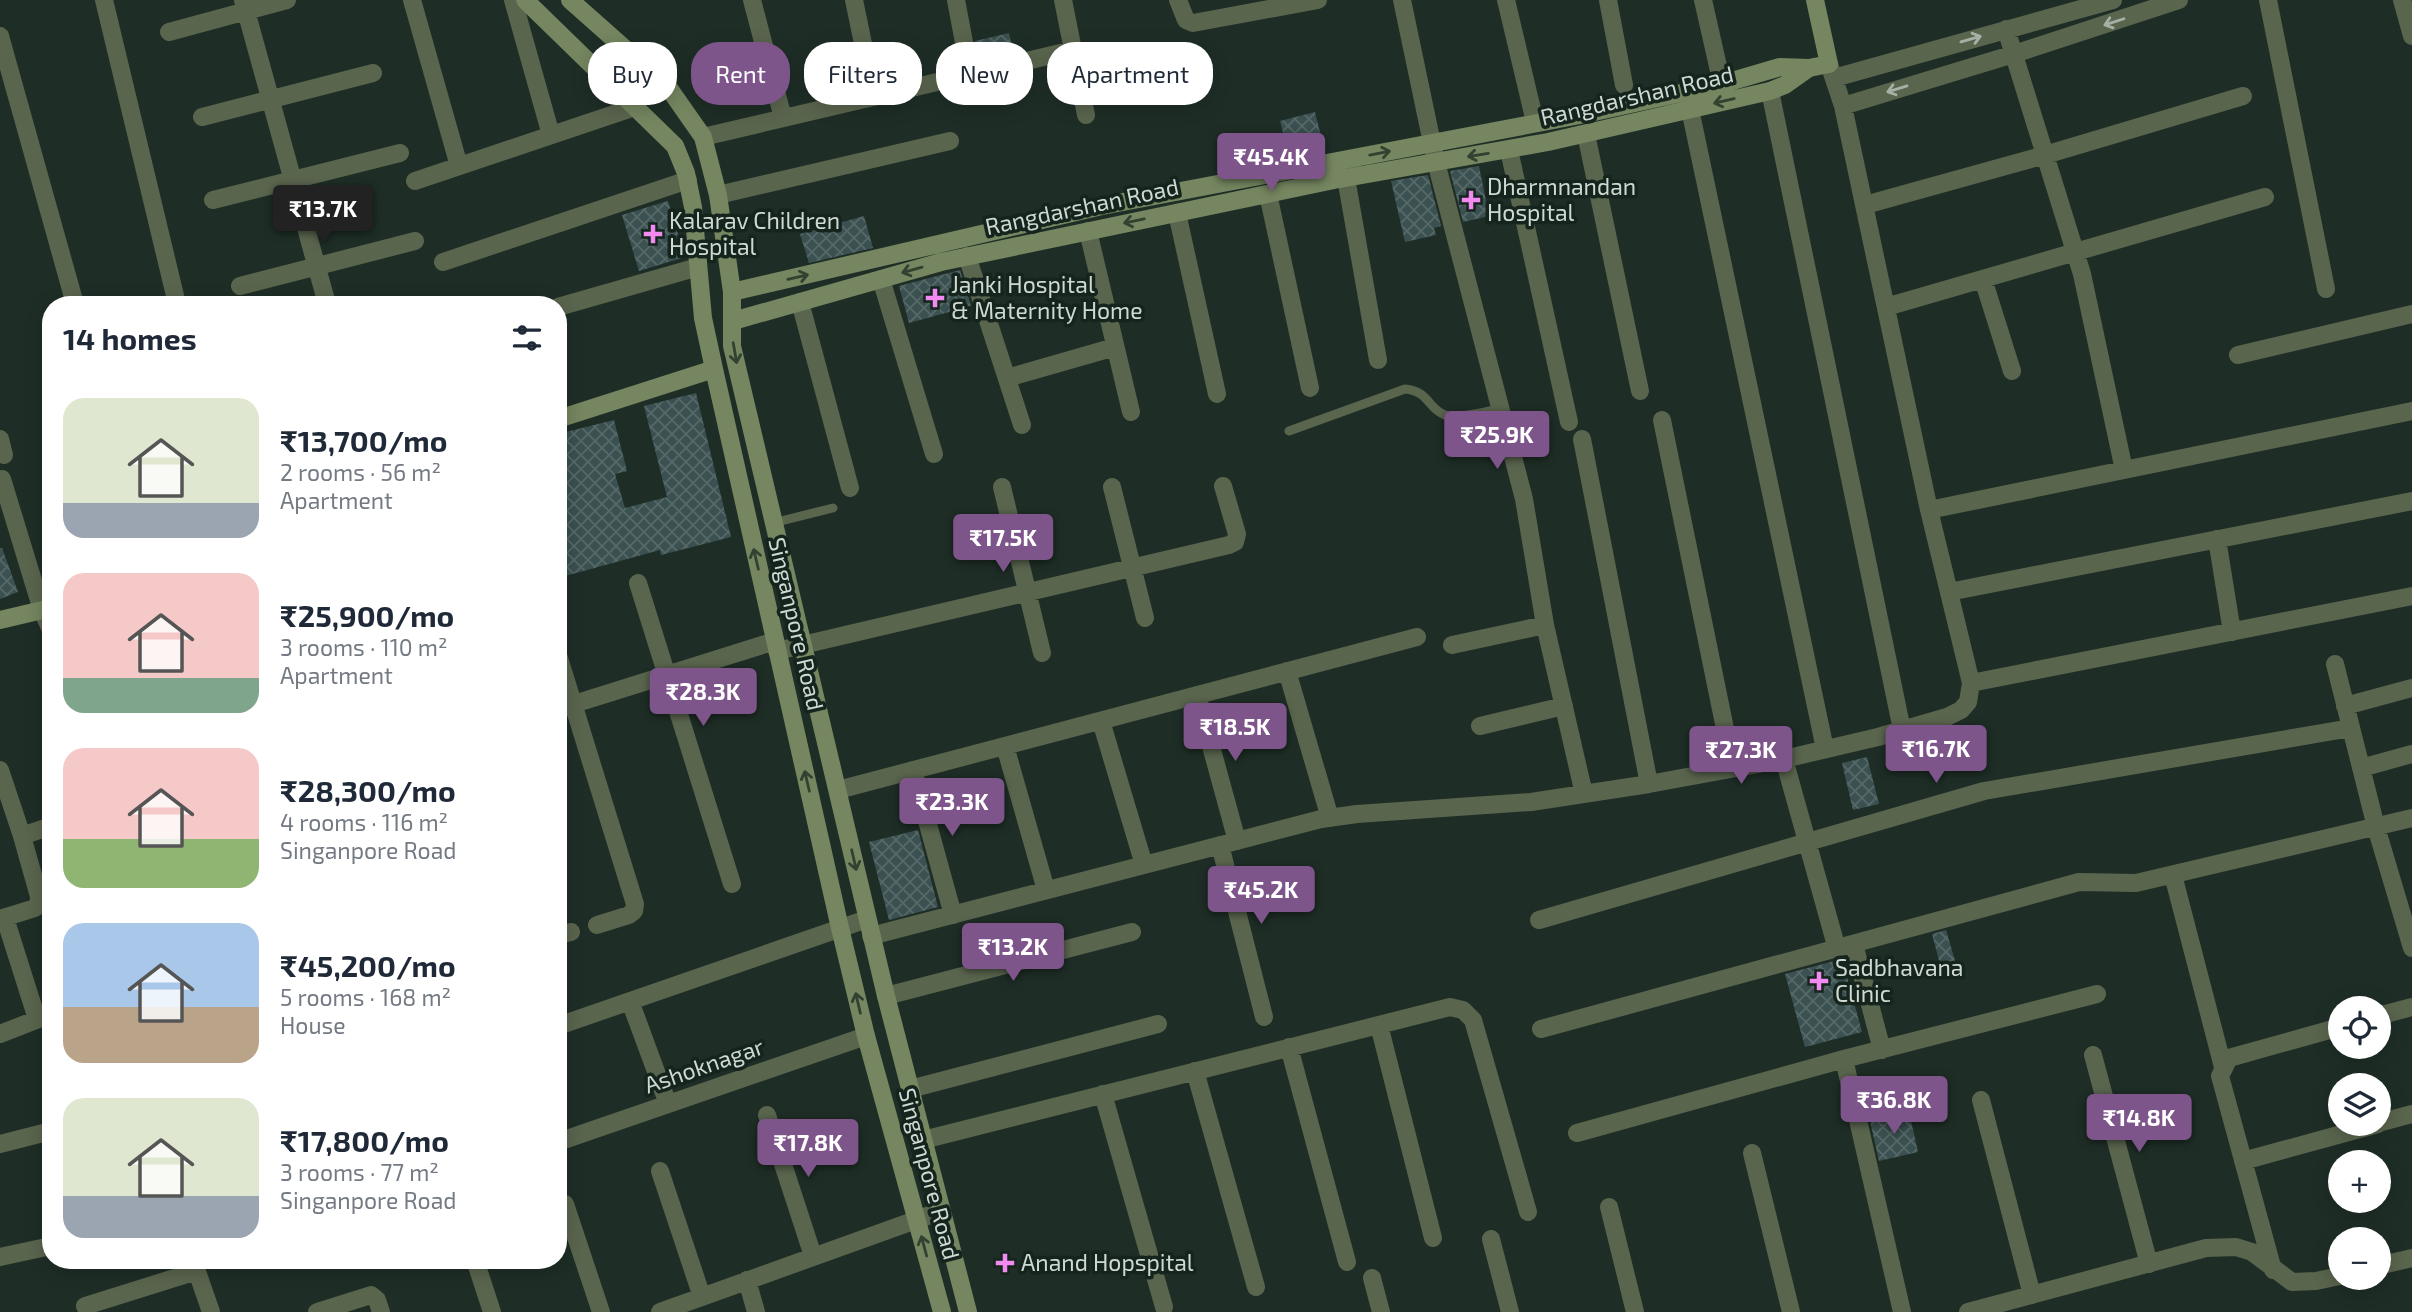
<!DOCTYPE html>
<meta charset="utf-8">
<style>
body{margin:0;font-family:"Exo 2",sans-serif;background:#f6f6f7;color:#1f2937;height:100vh;display:flex;flex-direction:column;font-size:26px;white-space:nowrap}
*{box-sizing:border-box;margin:0}
p{font-size:23px;color:#747a83}
.icon{flex:none;width:38px;height:38px;fill:none;stroke:currentColor;stroke-width:2;stroke-linecap:round;stroke-linejoin:round}
.map{position:relative;flex:1;overflow:hidden}
.details{position:absolute;left:42px;top:296px;width:525px;height:973px;display:flex;flex-direction:column;background:#fff;border-radius:28px;box-shadow:0 4px 18px #0003}
.details>*{flex:none}
.banner{position:absolute;left:588px;top:42px;width:665px;height:63px;display:flex;gap:14px}
.tools{position:absolute;left:2328px;top:996px;display:grid;gap:14px}
.tools a{display:grid;place-items:center;width:63px;height:63px;border-radius:50%;background:#fff;box-shadow:0 4px 18px #0003;font-size:35px}
.price{position:absolute;translate:-50% -60px;padding:0 16px;border-radius:7px;background:#7e558b;color:#fff;font-size:23px;line-height:46px;filter:drop-shadow(0 2px 4px #0008)}
.price::after{content:'';position:absolute;left:50%;top:42px;width:21px;height:16px;margin-left:-10px;background:inherit;clip-path:polygon(0 0,100% 0,50% 100%)}
.price.active{background:#222;color:#fff}
ul{padding:0;list-style:none}
li{display:flex;align-items:center;gap:21px;height:175px;padding:0 21px}
li span{display:grid;place-items:center;flex:none;width:196px;height:140px;border-radius:21px;color:#555}
li>.icon{margin-inline-start:auto}
span .icon{width:84px;height:84px;fill:#fffc;stroke-width:1}
li b{font-size:30px}
h2{display:flex;justify-content:space-between;align-items:center;height:84px;padding:0 21px;font-size:30px}
.tag{padding:0 24px;border-radius:28px;background:#fff;box-shadow:0 4px 18px #0003;font-size:24px;line-height:63px}
.tag.active{background:#7e558b;color:#fff}
.map>svg:first-child{display:block}
</style>
<div class="map">
<svg width="2412" height="1312" viewBox="0 0 2412 1312">
<defs>
<pattern id="building-cross-hatch" width="8" height="8" patternUnits="userSpaceOnUse" patternTransform="scale(1.75)"><rect width="8" height="8" fill="#3b5050"/><path d="M0 0l8 8M0 8l8-8" fill="none" stroke="#566968"/></pattern>
</defs>
<rect width="100%" height="100%" fill="#1e2e26"/>
<path fill="url(#building-cross-hatch)" d="M1009,33L1013,52L979,60L975,41Z
M1315,112L1325,152L1290,159L1280,121Z
M1479,166L1489,216L1463,222L1450,171Z
M1428,175L1441,226L1434,228L1436,235L1405,242L1391,181Z
M668,201L685,257L639,271L622,215Z
M864,216L873,248L809,263L800,234Z
M960,270L971,306L909,323L899,286Z
M696,393L731,537L661,555L660,550L558,578V434L614,420L627,471L615,474L625,508L667,497L644,406Z
M0,548H2L18,592L0,599Z
M1867,757L1879,804L1853,810L1842,763Z
M918,830L938,907L889,920L869,842Z
M1946,930L1956,964L1941,968L1932,934Z
M1842,959L1862,1032L1805,1047L1785,974Z
M1909,1112L1918,1152L1879,1161L1870,1121Z"/>
<g fill="none" stroke-linecap="round" stroke-linejoin="round">
<path stroke="#5a654e" stroke-width="9" d="M1289,431L1405,389C1429,391 1428,409 1445,415C1457,420 1487,411 1500,409
M773,523L833,508"/>
<path stroke="#5a654e" stroke-width="18" d="M104,0L177,304
M243,0L327,304
M412,0L459,166
M513,0L551,135
M752,0L783,118
M854,0L874,97
M956,0L970,74
M1063,0L1086,115
M1178,0L1186,20L1193,23L1318,0
M1402,0L1436,162L1524,499L1545,625L1584,794
M1506,0L1535,122
M1608,0L1624,85
M1703,0L1722,84
M2268,0L2326,289
M2402,0L2412,36
M2006,29L2082,274L2124,470
M169,32L287,0
M0,36L75,304
M1834,78L2113,0
M1770,91L1902,730
M1843,106L2014,54L2179,0
M1690,109L1825,749
M202,117L373,73
M1586,134L1640,391
M703,137L1073,50
M1509,150L1569,422
M1346,178L1378,360
M415,181L635,107
M1268,194L1310,388
M718,195L950,141
M213,200L400,153
M1865,205L2045,155L2243,96
M1177,213L1217,394
M1088,231L1131,412
M967,256L1022,425
M443,262L688,180
M881,279L934,454
M1983,279L2012,371
M240,286L415,241
M800,302L850,488
M558,307L698,267
M1886,307L2265,197
M2238,355L2412,314
M1007,378L1115,347
M1662,420L1733,768
M0,439L4,455
M1582,439L1649,784
M2,479L42,610L51,630
M1002,487L1042,653
M1112,487L1145,618
M1929,510L2412,411
M2217,539L2232,632
M638,583L732,884
M1949,592L2412,501
M1452,645L1545,625
M777,651L1229,545L1235,542L1237,534L1223,486
M558,655L635,904L634,911L629,915L597,925
M2335,664L2376,827L2412,948
M1287,671L1330,818
M1971,683L2412,596
M1197,695L1237,841
M2345,706L2412,688
M558,709L775,641
M1101,721L1144,865
M1480,726L1564,706
M1005,746L1046,890
M1784,759L1837,949
M2361,768L2412,754
M0,770L22,836L40,900L35,908L0,919
M913,770L953,915
M838,790L1417,637
M22,836L51,826
M1220,845L1264,1017
M2173,875L2223,1067
M5,918L37,1019
M1539,920L1984,791L2351,728
M558,935L571,932
M871,936L1321,819L1357,814L1531,802L1649,784L1784,759L1878,737L1947,717L1961,710L1968,702L1971,683L1929,510L1843,106L1829,64
M1854,944L1882,1050
M886,996L1132,932
M630,1001L668,1104
M2378,1016L2412,1007
M1379,1025L1433,1238
M558,1026L867,919
M1541,1029L2079,882L2136,883L2412,818
M0,1034L51,1014
M1289,1047L1347,1262
M2093,1055L2149,1264
M1844,1059L1902,1312
M1195,1071L1256,1287
M910,1089L1158,1024
M1103,1094L1164,1307
M1981,1100L2032,1295
M767,1115L813,1256
M2378,1123L2412,1114
M1577,1133L1844,1059L2097,994
M923,1140L1450,1007L1463,1010L1473,1020L1528,1212
M558,1142L866,1036
M0,1144L51,1131
M1752,1153L1791,1312
M2243,1161L2378,1124
M660,1171L702,1297
M565,1204L601,1312
M1609,1207L1635,1312
M1491,1239L1510,1312
M0,1257L51,1246
M193,1260L211,1312
M475,1260L492,1312
M2378,1266L2412,1258
M2273,1270L2220,1076L2229,1058L2340,1027
M1372,1278L1381,1312
M747,1280L756,1312
M85,1306L197,1271
M317,1312L371,1295L377,1300L381,1312
M660,1312L941,1211
M1968,1312L2206,1248L2236,1247L2252,1252L2292,1282L2316,1281L2340,1276"/>
<path stroke="#758660" stroke-width="18" d="M525,0L675,146L686,173L693,207L703,318L714,369L840,928L866,1036L942,1312
M570,0L668,87L703,137L718,195L732,292V346L886,996L968,1312
M732,292L1102,206L1585,114L1722,84L1780,67L1809,68L1829,64L1815,0
M733,321L941,262L1334,180L1548,142L1770,91L1785,85L1809,68
M558,419L714,369
M0,620L51,608"/>
</g>
<defs><path id="oneway-shaft" d="M-6 0H5M1.5-3L5.5 0L1.5 3" fill="none" stroke-width="1.6" stroke-linecap="round" stroke-linejoin="round" transform="scale(1.75)"/></defs>
<g stroke="#a6b0a4">
<use href="#oneway-shaft" transform="translate(2114 22) rotate(162)"/>
<use href="#oneway-shaft" transform="translate(1971 39) rotate(-16)"/>
<use href="#oneway-shaft" transform="translate(1897 89) rotate(163)"/>
</g>
<g stroke="#324130">
<use href="#oneway-shaft" transform="translate(1724 101) rotate(167)"/>
<use href="#oneway-shaft" transform="translate(1380 153) rotate(-11)"/>
<use href="#oneway-shaft" transform="translate(1478 155) rotate(171)"/>
<use href="#oneway-shaft" transform="translate(1134 221) rotate(168)"/>
<use href="#oneway-shaft" transform="translate(912 270) rotate(164)"/>
<use href="#oneway-shaft" transform="translate(798 277) rotate(-13)"/>
<use href="#oneway-shaft" transform="translate(735 353) rotate(80)"/>
<use href="#oneway-shaft" transform="translate(756 559) rotate(-103)"/>
<use href="#oneway-shaft" transform="translate(807 781) rotate(-103)"/>
<use href="#oneway-shaft" transform="translate(854 860) rotate(77)"/>
<use href="#oneway-shaft" transform="translate(858 1003) rotate(-103)"/>
<use href="#oneway-shaft" transform="translate(924 1246) rotate(-105)"/>
</g>
<g fill="#f28af2" stroke="#15241c" stroke-width="2.5">
<path d="M1467.5 189.5h7v7h7v7h-7v7h-7v-7h-7v-7h7z"/>
<path d="M649.5 223.5h7v7h7v7h-7v7h-7v-7h-7v-7h7z"/>
<path d="M931.5 287.5h7v7h7v7h-7v7h-7v-7h-7v-7h7z"/>
<path d="M1815.5 970.5h7v7h7v7h-7v7h-7v-7h-7v-7h7z"/>
<path d="M1001.5 1252.5h7v7h7v7h-7v7h-7v-7h-7v-7h7z"/>
</g>
<g text-anchor="middle" stroke-width="7" stroke-linejoin="round" paint-order="stroke">
<g font-size="23" fill="#cfd9d3" stroke="#15241c">
<text transform="translate(1637 96) rotate(-13)" y="8">Rangdarshan Road</text>
<text transform="translate(1082 207) rotate(-12)" y="8">Rangdarshan Road</text>
<text transform="translate(796 624) rotate(77)" y="8">Singanpore Road</text>
<text transform="translate(704 1066) rotate(-19)" y="8">Ashoknagar</text>
<text transform="translate(929 1174) rotate(75)" y="8">Singanpore Road</text>
</g>
<g font-size="23" fill="#cfd9d3" stroke="#15241c" text-anchor="start">
<text x="1487" y="195">Dharmnandan<tspan x="1487" dy="26">Hospital</tspan></text>
<text x="669" y="229">Kalarav Children<tspan x="669" dy="26">Hospital</tspan></text>
<text x="951" y="293">Janki Hospital<tspan x="951" dy="26">&amp; Maternity Home</tspan></text>
<text x="1835" y="976">Sadbhavana<tspan x="1835" dy="26">Clinic</tspan></text>
<text x="1021" y="1271">Anand Hopspital</text>
</g>
</g>
</svg>
<div class="tools">
<a><svg class="icon" aria-label="locate" viewBox="0 0 24 24"><circle cx="12" cy="12" r="6"/><path d="M12 2v4M12 18v4M2 12h4M18 12h4"/></svg></a>
<a><svg class="icon" aria-label="layers" viewBox="0 0 24 24"><path d="M12 4l9 5-9 5-9-5zM3 14l9 5 9-5"/></svg></a>
<a>+</a>
<a>−</a>
</div>
<b class="price" style="left:1271px;top:193px">₹45.4K</b>
<b class="price active" style="left:323px;top:245px">₹13.7K</b>
<b class="price" style="left:1497px;top:471px">₹25.9K</b>
<b class="price" style="left:1003px;top:574px">₹17.5K</b>
<b class="price" style="left:703px;top:728px">₹28.3K</b>
<b class="price" style="left:1235px;top:763px">₹18.5K</b>
<b class="price" style="left:1936px;top:785px">₹16.7K</b>
<b class="price" style="left:1741px;top:786px">₹27.3K</b>
<b class="price" style="left:952px;top:838px">₹23.3K</b>
<b class="price" style="left:1261px;top:926px">₹45.2K</b>
<b class="price" style="left:1013px;top:983px">₹13.2K</b>
<b class="price" style="left:1894px;top:1136px">₹36.8K</b>
<b class="price" style="left:2139px;top:1154px">₹14.8K</b>
<b class="price" style="left:808px;top:1179px">₹17.8K</b>
<div class="banner">
<a class="tag">Buy</a>
<a class="tag active">Rent</a>
<a class="tag">Filters</a>
<a class="tag">New</a>
<a class="tag">Apartment</a>
</div>
<section class="details">
<h2>14 homes<svg class="icon" aria-label="filters" viewBox="0 0 24 24"><path d="M4 7h16M4 17h16"/><circle cx="9" cy="7" r="2"/><circle cx="15" cy="17" r="2"/></svg></h2>
<ul>
<li><span style="background:linear-gradient(#dfe7d0 75%,#9aa5b1 0)"><svg class="icon" aria-label="home" viewBox="0 0 24 24"><path d="M3 11l9-7 9 7M6 9v11h12V9"/></svg></span><div><b>₹13,700/mo</b><p>2 rooms · 56 m²</p><p>Apartment</p></div></li>
<li><span style="background:linear-gradient(#f6c9c9 75%,#7fa58c 0)"><svg class="icon" aria-label="home" viewBox="0 0 24 24"><path d="M3 11l9-7 9 7M6 9v11h12V9"/></svg></span><div><b>₹25,900/mo</b><p>3 rooms · 110 m²</p><p>Apartment</p></div></li>
<li><span style="background:linear-gradient(#f6c9c9 65%,#8fb573 0)"><svg class="icon" aria-label="home" viewBox="0 0 24 24"><path d="M3 11l9-7 9 7M6 9v11h12V9"/></svg></span><div><b>₹28,300/mo</b><p>4 rooms · 116 m²</p><p>Singanpore Road</p></div></li>
<li><span style="background:linear-gradient(#a9c7e8 60%,#b9a48a 0)"><svg class="icon" aria-label="home" viewBox="0 0 24 24"><path d="M3 11l9-7 9 7M6 9v11h12V9"/></svg></span><div><b>₹45,200/mo</b><p>5 rooms · 168 m²</p><p>House</p></div></li>
<li><span style="background:linear-gradient(#dfe7d0 70%,#9aa5b1 0)"><svg class="icon" aria-label="home" viewBox="0 0 24 24"><path d="M3 11l9-7 9 7M6 9v11h12V9"/></svg></span><div><b>₹17,800/mo</b><p>3 rooms · 77 m²</p><p>Singanpore Road</p></div></li>
</ul>
</section>
</div>
